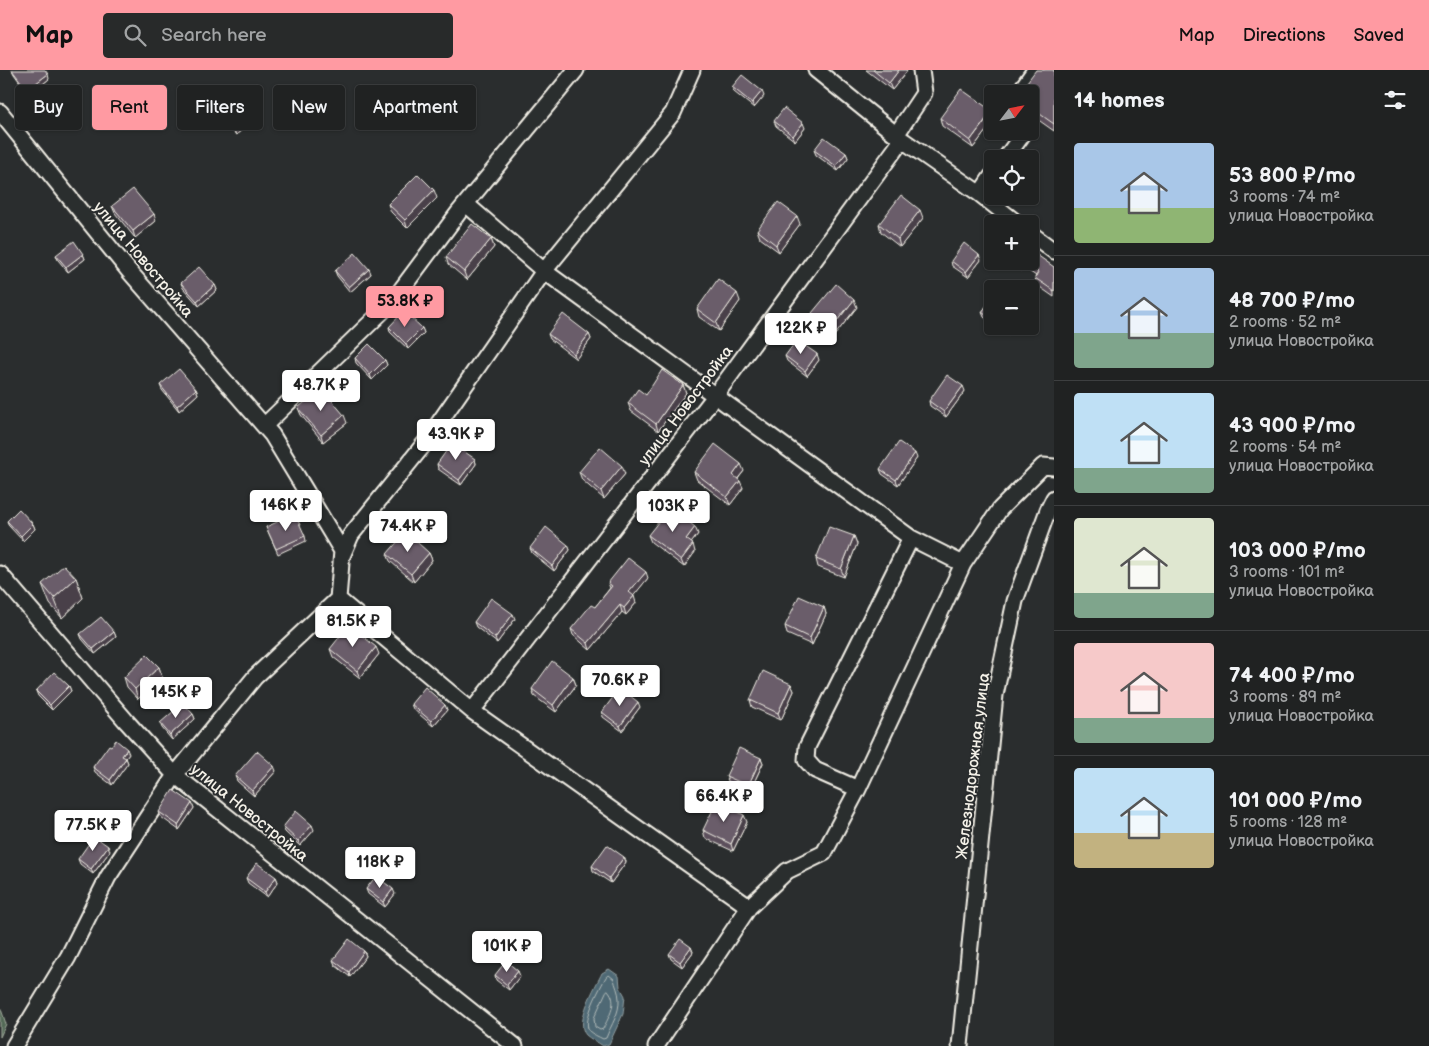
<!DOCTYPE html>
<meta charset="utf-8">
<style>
body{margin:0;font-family:"Balsamiq Sans",sans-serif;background:#282a2a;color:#f1f3f6;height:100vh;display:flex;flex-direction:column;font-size:19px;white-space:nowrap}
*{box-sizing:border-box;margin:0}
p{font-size:16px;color:#a2a4a5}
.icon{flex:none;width:28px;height:28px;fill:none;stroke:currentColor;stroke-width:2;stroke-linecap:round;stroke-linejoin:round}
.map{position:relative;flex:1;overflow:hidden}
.side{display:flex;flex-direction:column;background:#202222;width:375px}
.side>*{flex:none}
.banner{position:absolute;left:15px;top:15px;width:475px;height:45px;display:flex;gap:10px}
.needle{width:32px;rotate:58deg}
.buttons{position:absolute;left:984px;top:15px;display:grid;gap:10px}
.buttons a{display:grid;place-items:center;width:55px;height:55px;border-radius:5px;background:#202222;box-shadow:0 1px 4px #0004,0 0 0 1px #3d3f40;font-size:25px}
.price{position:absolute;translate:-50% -42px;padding:0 11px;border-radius:5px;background:#fff;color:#222;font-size:16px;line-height:32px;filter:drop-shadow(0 1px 2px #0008)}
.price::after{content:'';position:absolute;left:50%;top:30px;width:15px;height:11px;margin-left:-8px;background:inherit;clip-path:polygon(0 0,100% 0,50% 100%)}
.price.active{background:#ff9aa2;color:#111}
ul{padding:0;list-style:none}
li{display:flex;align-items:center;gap:15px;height:125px;padding:0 20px}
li+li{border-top:1px solid #3d3f40}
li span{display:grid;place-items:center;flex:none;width:140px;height:100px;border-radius:5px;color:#555}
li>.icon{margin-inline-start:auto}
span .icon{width:60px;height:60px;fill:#fffc;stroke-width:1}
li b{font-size:21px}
h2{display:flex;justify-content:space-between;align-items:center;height:60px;padding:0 20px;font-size:21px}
.chip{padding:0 18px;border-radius:5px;background:#202222;box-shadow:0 1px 4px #0004,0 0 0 1px #3d3f40;font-size:18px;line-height:45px}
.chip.active{background:#ff9aa2;color:#111}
header{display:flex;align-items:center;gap:30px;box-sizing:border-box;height:70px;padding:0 25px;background:#ff9aa2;color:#111}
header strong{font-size:24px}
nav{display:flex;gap:28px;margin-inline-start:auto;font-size:18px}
.search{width:350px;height:45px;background:#282a2a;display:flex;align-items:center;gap:12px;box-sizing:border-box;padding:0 18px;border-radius:5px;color:#a2a4a5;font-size:19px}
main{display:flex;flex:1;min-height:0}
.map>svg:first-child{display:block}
</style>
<header>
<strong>Map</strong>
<div class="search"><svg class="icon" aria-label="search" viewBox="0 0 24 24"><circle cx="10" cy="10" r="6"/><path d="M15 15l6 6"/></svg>Search here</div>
<nav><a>Map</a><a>Directions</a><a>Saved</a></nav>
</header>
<main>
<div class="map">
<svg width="1054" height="976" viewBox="0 0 1054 976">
<rect width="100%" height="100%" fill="#2a2d2e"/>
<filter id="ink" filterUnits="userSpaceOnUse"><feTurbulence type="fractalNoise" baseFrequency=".02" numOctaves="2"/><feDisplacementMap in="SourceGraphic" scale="10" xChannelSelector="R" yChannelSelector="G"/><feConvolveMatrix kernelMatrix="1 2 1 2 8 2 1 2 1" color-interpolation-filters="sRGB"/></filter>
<g filter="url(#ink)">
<path fill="#536956" stroke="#a4ad9f" d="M0,936L6,954L0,967Z"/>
<path fill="#4f6974" stroke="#919fa2" d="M609,899L619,906L620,917L625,926L623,944L609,974L603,976C598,972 590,969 586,965C574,952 596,916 602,903Z"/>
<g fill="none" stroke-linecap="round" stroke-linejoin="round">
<path stroke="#b2bbba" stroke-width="1" d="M609,905L614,909C615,915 619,922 619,929C620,943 611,955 606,968L603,969C599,967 592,964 589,961C582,950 600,918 606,907Z
M608,920C619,932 609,946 603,959L600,960L595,957L594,948L606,922Z"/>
<g stroke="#f4f1e8" stroke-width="19">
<path id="minor" d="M816,0L904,71L980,124L1018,154
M1018,24L1035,0
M0,42L129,201L272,365L342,481L338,529L255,607L175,705L515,976
M896,65L924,23L921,0
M1005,89L1025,61
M980,124L992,106
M466,134L544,201L776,370L911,468L963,494
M1030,163L1054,181
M264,356L392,232L459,142L576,0
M342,486L351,465L425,373L544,201L673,43L692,0
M0,504L127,652L175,705L108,807L68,887L14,976
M338,529L472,641L749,837
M472,641L715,326L902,70
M858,719L815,700L806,690L807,677L911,468
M656,976L749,837L787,801L824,783L858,719L963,494L1000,439L1043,396L1054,397
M960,976L995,625L1015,531L1048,440L1054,428"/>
</g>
<use href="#minor" stroke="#2a2d2e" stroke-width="15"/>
</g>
<path fill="#5b505b" stroke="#f4f1e8" d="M12,0L49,9L29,25L14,4Z
M866,0H906L907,1L892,20Z
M1054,0V61L1030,44V24Z
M732,17L764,26L754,38L734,22Z
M259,38L261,43L236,65L223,50L221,45Z
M992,41V53L973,78L942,56L940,48Z
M774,51L805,58L795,71L776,56Z
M814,80L846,83L848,88L838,101L816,85Z
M437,128L407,158L391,142L388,134Z
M112,136L154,144L156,151L135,168L115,143Z
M923,148L900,177L881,162L879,154Z
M800,154L779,182L760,168L757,160Z
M491,169L494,177L467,210L448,194L446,187Z
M83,184L85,189L68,202L58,190L56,185Z
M981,190L968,207L952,196L951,191Z
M1011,191H1030L1054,197V227L1037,215L1035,208L1036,206L1023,197L1021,201L1012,195Z
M369,199L371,204L350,222L337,206L335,201Z
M181,213L215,215L217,220L199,236L183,218Z
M992,228V254L984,247L982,242Z
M740,231L719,261L699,247L697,239Z
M857,237L834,266L815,250L812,243Z
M996,256H1017L1009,266Z
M389,257L422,258L424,263L408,279L390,262Z
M548,264H589L591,269L576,289L550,269Z
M785,286L819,290L807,306L787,291Z
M355,288L385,290L387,295L372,310L356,293Z
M160,315L196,319L198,324L179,341L162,320Z
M683,315L686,323L658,361L631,341L628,333L646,325Z
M965,321L946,347L930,336L929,331Z
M298,338L347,353L323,372L301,345Z
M917,388L898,415L882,404L880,399Z
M475,389L476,394L461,415L438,399L437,394Z
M744,401L738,409L743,418L730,435L697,410L694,402Z
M579,402L625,404L604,429L582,410Z
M7,451L33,454L35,459L23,471L9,456Z
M266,457L305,466L306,471L278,484Z
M698,464L691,473L695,482L684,497L651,472L648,465Z
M854,466L857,474L844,507L818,497L816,489Z
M568,475L570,480L554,501L532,483L530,478Z
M429,483L432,490L414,512L390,491L387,484Z
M76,508L83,528L62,548L50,534L42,514Z
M648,508L633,526L636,533L626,545L622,542L590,580L573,565L571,559L595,537L610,518L608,513Z
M824,537L826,544L812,575L787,564L785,556Z
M515,549L497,573L476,557L474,552Z
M114,562L116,567L95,584L82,569L80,564Z
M330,579L379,584L360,608L333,587Z
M159,597L162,607L138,629L127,617L124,607Z
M573,607L576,615L556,642L534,626L532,619Z
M791,614L794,621L781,650L752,637L750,630Z
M69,616L71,621L52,640L38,626L36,621Z
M411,634L445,635L447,640L433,656L413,639Z
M640,637L622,661L603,647L602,642Z
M193,644L195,649L172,670L162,658L160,653Z
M111,676L129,684L126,688L128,693L112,715L95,702L93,697Z
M761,688L763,693L750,721L728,711L726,706Z
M276,701L254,726L237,711L235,706Z
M192,733L194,738L179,760L161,747L159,742Z
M747,752L733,781L705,768L703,760Z
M283,757L314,760L300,776L285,762Z
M110,781L93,804L80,794L78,789Z
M624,787L626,792L611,813L593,801L592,796Z
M276,807L278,812L267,827L248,813L246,808Z
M366,819L395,824L385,837L368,824Z
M691,877L693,882L682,897L671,889L669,884Z
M364,881L366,886L350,907L335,895L333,890Z
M495,905L520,906L509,920L496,910Z"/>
<path fill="#4a414a" stroke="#f4f1e8" d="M899,0H906L907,1L892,20L889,13Z
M48,4L49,9L29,25L27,20Z
M762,21L764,26L754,38L752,33Z
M259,38L261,43L236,65L234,60Z
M992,42V53L973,78L970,71Z
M803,53L805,58L795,71L793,66Z
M846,83L848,88L838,101L836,96Z
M434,120L437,128L407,158L405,150Z
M920,140L923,148L900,177L898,169Z
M154,144L156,151L135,168L133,161Z
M797,146L800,154L779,182L776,175Z
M491,169L494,177L467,210L464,202Z
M83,184L85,189L68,202L66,197Z
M979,185L981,190L968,207L966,202Z
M1020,191H1021L1023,197L1021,201L1018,193Z
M369,199L371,204L350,222L349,217Z
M215,215L217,220L199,236L197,231Z
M737,223L740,231L719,261L716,253Z
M854,230L857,237L834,266L831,258Z
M1011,256H1017L1009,266L1007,261Z
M422,258L424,263L408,279L406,274Z
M589,264L591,269L576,289L574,284Z
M817,284L819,290L807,306L805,301Z
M385,290L387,295L372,310L370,305Z
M683,315L686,323L658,361L656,354Z
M963,316L965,321L946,347L944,342Z
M196,319L198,324L179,341L177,336Z
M344,345L347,353L323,372L321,365Z
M915,383L917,388L898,415L896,410Z
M475,389L476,394L461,415L459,410Z
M741,394L744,401L735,412L733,405Z
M622,396L625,404L604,429L601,421Z
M740,411L743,418L730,435L727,427Z
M33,454L35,459L23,471L21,466Z
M695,457L698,464L689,476L686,469Z
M854,466L857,474L844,507L841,499Z
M693,474L695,482L684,497L681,490Z
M568,475L570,480L554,501L552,496Z
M429,483L432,490L414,512L411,504Z
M646,502L648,508L631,529L629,522Z
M76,508L83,528L62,548L54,528Z
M634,526L636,533L626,545L624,538Z
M620,535L622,542L590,580L588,573Z
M824,537L826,544L812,575L810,568Z
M513,544L515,549L497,573L495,568Z
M114,562L116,567L95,584L93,579Z
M376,577L379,584L360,608L357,601Z
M159,597L162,607L138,629L135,619Z
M573,607L576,615L556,642L553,635Z
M791,614L794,621L781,650L778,643Z
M69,616L71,621L52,640L50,635Z
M638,632L640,637L622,661L620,656Z
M445,635L447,640L433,656L431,651Z
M193,644L195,649L172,670L170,665Z
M127,679L129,684L124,691L122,686Z
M126,688L128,693L112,715L110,710Z
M761,688L763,693L750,721L748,716Z
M274,696L276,701L254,726L252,721Z
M192,733L194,738L179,760L178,755Z
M744,745L747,752L733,781L731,774Z
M312,755L314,760L300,776L298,771Z
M108,776L110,781L93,804L91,799Z
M624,787L626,792L611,813L609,808Z
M276,807L278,812L267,827L265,822Z
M393,819L395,824L385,837L383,832Z
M691,877L693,882L682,897L680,892Z
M364,881L366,886L350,907L349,902Z
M518,901L520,906L509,920L507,915Z"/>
<path fill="#6a5d6a" stroke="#f4f1e8" d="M12,0H45L48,4L27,20Z
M873,0H899L889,13Z
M1036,0H1054V54L1030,37V24H1018Z
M742,5L762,21L752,33L732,17Z
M961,19L992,41L970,71L940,48Z
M246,23L259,38L234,60L221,45Z
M784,38L803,53L793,66L774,51Z
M824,67L846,83L836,96L814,80Z
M418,104L434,120L405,150L388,134Z
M133,119L154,144L133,161L112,136Z
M901,125L920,140L898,169L879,154Z
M778,132L797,146L776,175L757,160Z
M472,154L491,169L464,202L446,187Z
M74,171L83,184L66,197L56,185Z
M964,173L979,185L966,202L951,191Z
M1030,180L1054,197V221L1035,208L1038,202L1023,191H1030Z
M355,183L369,199L349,217L335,201Z
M199,197L215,215L197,231L181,213Z
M718,209L737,223L716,253L697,239Z
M836,214L854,230L831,258L812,243Z
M992,228V250L982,242Z
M404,241L422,258L406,274L389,257Z
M563,244L589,264L574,284L548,264Z
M1000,256H1011L1007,261Z
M797,270L817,284L805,301L785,286Z
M369,274L385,290L370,305L355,288Z
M179,299L196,319L177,336L160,315Z
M662,300L683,315L656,354L628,333L638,319L646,325Z
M947,305L963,316L944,342L929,331Z
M321,318L344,345L321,365L298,338Z
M899,372L915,383L896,410L880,399Z
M452,373L475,389L459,410L437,394Z
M715,374L741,394L733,405L740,411L727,427L694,402Z
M600,377L622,396L601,421L579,402Z
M670,437L695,457L686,469L693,474L681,490L648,465Z
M19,439L33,454L21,466L7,451Z
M295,444L305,466L276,479L266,457Z
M546,457L568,475L552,496L530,478Z
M829,457L854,466L841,499L816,489Z
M406,462L429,483L411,504L387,484Z
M628,488L646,502L629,522L634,526L624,538L620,535L588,573L571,559L591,535L595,537L612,516L608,513Z
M64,495L76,508L54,528L42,514Z
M799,526L824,537L810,568L785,556Z
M491,528L513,544L495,568L474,552Z
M101,547L114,562L93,579L80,564Z
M349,555L376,577L357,601L330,579Z
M147,585L159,597L135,619L124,607Z
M552,591L573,607L553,635L532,619Z
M763,601L791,614L778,643L750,630Z
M54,602L69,616L50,635L36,621Z
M425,617L445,635L431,651L411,634Z
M620,618L638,632L620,656L602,642Z
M183,633L193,644L170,665L160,653Z
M116,670L127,679L122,686L126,688L110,710L93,697L109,675L111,676Z
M739,678L761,688L748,716L726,706Z
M257,681L274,696L252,721L235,706Z
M173,720L192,733L178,755L159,742Z
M717,731L744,745L731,774L703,760Z
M296,741L312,755L298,771L283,757Z
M94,766L108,776L91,799L78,789Z
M607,775L624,787L609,808L592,796Z
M257,793L276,807L265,822L246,808Z
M376,806L393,819L383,832L366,819Z
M349,869L364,881L349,902L333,890Z
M680,869L691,877L680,892L669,884Z
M506,891L518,901L507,915L495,905Z"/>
</g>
<g text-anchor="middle" stroke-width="4" stroke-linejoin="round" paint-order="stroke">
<g font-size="16" fill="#f4f1e8" stroke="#2a2d2e">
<text transform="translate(144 189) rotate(50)" y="6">улица Новостройка</text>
<text transform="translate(685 335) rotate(-53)" y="6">улица Новостройка</text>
<text transform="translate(972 696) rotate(-83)" y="6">Железнодорожная улица</text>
<text transform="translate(250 742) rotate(39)" y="6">улица Новостройка</text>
</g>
</g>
</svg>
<div class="buttons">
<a><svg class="needle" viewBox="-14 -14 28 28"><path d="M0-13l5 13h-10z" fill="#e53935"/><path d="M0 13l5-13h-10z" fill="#a2a4a5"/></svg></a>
<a><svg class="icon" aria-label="locate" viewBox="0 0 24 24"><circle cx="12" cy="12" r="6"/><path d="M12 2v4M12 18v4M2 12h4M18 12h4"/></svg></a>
<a>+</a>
<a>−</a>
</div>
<b class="price active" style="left:405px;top:258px">53.8K ₽</b>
<b class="price" style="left:801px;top:285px">122K ₽</b>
<b class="price" style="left:321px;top:342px">48.7K ₽</b>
<b class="price" style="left:456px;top:391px">43.9K ₽</b>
<b class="price" style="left:286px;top:462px">146K ₽</b>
<b class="price" style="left:673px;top:463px">103K ₽</b>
<b class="price" style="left:408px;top:483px">74.4K ₽</b>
<b class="price" style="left:353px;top:578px">81.5K ₽</b>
<b class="price" style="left:620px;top:637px">70.6K ₽</b>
<b class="price" style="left:176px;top:649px">145K ₽</b>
<b class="price" style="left:724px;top:753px">66.4K ₽</b>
<b class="price" style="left:93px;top:782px">77.5K ₽</b>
<b class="price" style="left:380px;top:819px">118K ₽</b>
<b class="price" style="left:507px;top:903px">101K ₽</b>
<div class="banner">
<a class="chip">Buy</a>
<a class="chip active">Rent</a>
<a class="chip">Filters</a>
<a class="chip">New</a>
<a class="chip">Apartment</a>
</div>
</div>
<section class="side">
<h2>14 homes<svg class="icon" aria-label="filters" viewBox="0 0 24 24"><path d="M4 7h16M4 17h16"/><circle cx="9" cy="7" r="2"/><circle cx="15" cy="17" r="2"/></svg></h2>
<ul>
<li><span style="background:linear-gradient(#a9c7e8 65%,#8fb573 0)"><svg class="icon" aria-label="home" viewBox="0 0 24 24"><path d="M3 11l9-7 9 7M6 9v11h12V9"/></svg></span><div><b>53 800 ₽/mo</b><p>3 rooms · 74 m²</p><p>улица Новостройка</p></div></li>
<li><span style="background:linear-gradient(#a9c7e8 65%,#7fa58c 0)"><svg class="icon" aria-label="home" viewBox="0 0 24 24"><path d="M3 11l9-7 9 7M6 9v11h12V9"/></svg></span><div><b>48 700 ₽/mo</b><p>2 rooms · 52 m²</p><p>улица Новостройка</p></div></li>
<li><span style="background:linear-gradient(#bfe0f5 75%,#7fa58c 0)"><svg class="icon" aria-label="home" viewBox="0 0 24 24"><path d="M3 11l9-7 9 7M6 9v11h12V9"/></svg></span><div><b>43 900 ₽/mo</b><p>2 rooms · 54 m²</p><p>улица Новостройка</p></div></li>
<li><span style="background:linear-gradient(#dfe7d0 75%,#7fa58c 0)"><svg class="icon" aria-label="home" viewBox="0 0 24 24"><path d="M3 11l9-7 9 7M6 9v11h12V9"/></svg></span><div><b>103 000 ₽/mo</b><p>3 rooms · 101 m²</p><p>улица Новостройка</p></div></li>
<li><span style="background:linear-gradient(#f6c9c9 75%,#7fa58c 0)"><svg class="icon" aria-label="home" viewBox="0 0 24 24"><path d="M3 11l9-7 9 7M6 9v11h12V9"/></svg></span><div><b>74 400 ₽/mo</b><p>3 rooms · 89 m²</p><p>улица Новостройка</p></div></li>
<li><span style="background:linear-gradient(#bfe0f5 65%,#c2b280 0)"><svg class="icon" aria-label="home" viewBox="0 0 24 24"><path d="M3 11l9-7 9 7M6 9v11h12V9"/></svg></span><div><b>101 000 ₽/mo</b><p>5 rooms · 128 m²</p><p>улица Новостройка</p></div></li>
</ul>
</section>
</main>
